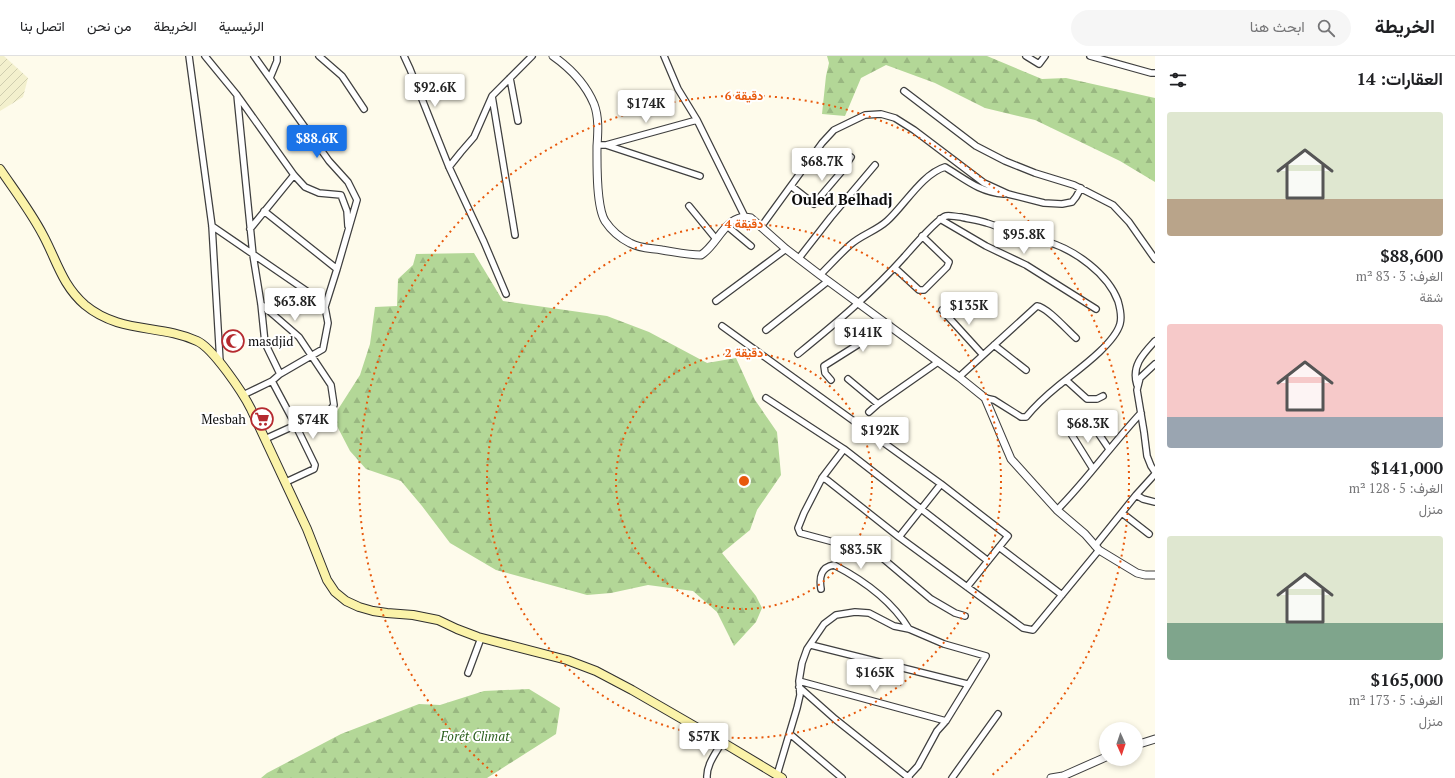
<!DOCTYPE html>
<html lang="ar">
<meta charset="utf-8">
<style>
body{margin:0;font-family:"PT Serif",Vazirmatn,serif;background:#f6f6f6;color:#202124;direction:rtl;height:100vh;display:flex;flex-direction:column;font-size:15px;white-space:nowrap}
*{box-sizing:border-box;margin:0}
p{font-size:13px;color:#757577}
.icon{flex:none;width:22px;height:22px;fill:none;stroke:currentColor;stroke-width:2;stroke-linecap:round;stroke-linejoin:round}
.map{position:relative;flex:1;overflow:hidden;direction:ltr}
.sheet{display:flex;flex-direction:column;background:#fff;width:300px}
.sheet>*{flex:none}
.needle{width:26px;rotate:177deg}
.tools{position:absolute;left:1099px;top:666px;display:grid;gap:8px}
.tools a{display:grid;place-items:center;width:44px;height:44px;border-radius:50%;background:#fff;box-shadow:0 2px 6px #0003;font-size:20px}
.price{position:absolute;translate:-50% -34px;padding:0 9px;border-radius:4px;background:#fff;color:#222;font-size:13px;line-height:26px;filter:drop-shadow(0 1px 2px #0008)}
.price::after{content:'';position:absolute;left:50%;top:24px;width:12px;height:9px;margin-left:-6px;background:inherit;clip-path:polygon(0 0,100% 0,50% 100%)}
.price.on{background:#1a73e8;color:#fff}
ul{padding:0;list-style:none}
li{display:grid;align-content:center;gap:8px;height:212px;padding:0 12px}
li span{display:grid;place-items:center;height:124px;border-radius:4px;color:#555}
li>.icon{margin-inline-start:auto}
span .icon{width:72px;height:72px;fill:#fffc;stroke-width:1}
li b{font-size:17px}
h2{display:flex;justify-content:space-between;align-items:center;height:48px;padding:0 12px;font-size:17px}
header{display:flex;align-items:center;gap:24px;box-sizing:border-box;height:56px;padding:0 20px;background:#fff;border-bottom:1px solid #e0e0e0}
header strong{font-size:19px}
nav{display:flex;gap:22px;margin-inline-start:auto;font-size:14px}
.search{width:280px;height:36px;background:#f6f6f6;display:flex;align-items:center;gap:10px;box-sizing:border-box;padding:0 14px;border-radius:22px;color:#757577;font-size:15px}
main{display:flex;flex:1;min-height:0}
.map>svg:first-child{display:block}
</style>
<header>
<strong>الخريطة</strong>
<div class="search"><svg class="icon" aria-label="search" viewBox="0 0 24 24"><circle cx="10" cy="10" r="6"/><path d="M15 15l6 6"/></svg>ابحث هنا</div>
<nav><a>الرئيسية</a><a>الخريطة</a><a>من نحن</a><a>اتصل بنا</a></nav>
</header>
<main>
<section class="sheet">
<h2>العقارات: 14<svg class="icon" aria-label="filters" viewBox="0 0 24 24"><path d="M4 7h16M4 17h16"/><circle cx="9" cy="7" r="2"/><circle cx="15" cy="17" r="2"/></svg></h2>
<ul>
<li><span style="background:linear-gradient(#dfe7d0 70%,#b9a48a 0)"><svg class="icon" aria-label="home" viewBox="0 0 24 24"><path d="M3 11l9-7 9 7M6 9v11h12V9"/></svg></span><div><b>$88,600</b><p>الغرف: 3 · 83 m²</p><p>شقة</p></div></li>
<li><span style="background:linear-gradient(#f6c9c9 75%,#9aa5b1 0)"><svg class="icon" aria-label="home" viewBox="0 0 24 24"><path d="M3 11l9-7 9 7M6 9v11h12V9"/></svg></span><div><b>$141,000</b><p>الغرف: 5 · 128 m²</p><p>منزل</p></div></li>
<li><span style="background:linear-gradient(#dfe7d0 70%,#7fa58c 0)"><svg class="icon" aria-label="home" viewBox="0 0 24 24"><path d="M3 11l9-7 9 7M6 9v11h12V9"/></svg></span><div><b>$165,000</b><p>الغرف: 5 · 173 m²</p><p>منزل</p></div></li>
</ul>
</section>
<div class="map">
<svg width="1155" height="722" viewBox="0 0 1155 722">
<defs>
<pattern id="farmland-furrows" width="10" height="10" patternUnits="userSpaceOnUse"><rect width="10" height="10" fill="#f3f0cd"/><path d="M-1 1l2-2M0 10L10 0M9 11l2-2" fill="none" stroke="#cfcdaf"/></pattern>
<pattern id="forest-firs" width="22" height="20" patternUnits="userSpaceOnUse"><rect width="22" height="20" fill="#b3d797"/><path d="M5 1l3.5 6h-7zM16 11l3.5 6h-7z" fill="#99b781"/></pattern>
</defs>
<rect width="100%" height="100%" fill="#fefbeb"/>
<path fill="url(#farmland-furrows)" d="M0,0H4L28,22L23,41L0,55Z"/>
<path fill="url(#forest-firs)" d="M827,0H987L1042,23L1066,22L1155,42V126L1120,105L1035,64L985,52L935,27L886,9L861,22L845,60L822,58L826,20L829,7Z
M474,197L503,245L607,260L649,276L707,307L736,302L755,344L777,376L781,419L757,454L750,474L722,497L756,540L762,552L756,566L734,590L717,556L693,535L648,529L611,537L587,539L496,514L450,487L422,450L401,425L366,413L350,395L337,370V355L360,319L370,288L375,251L397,250L398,223L413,209L416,198Z
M529,633L560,652L556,678L487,722H261L267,717L341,678L419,648L440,649L484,635Z"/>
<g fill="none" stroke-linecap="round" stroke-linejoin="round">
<g stroke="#3f3f3f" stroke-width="8">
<path id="minor" d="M189,0L212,170L220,306
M205,0L237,39L294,119L305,131L319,137L341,139L347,155L348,170
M254,0L329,105L348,126L357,144L337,213
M319,0L342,20L364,53
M404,0L410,13L449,111L484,186L506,238
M664,0L678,33L697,64L745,161
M1026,0L1039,8L1045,0
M1090,0L1151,17H1155
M270,22L277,5V0
M510,22L518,65
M904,35L976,90L1005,105L1035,117L1074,129L1113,149L1129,166L1155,203
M237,39L253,199L261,248L265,287L280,318
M598,89H606L697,64
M606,89L700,120
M449,111L461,96L474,81L492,40
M791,130L814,148L842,115L851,101
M689,150L716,183
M940,163L986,190L1026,209L1096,253
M212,170L311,238L325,251L337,213L264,155
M727,170L751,190
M761,171L822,87L834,74L865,59L881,58L895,62L914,74L984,127L1008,138L1044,147L1062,148L1072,146L1076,141L1081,132
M250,173L294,119
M515,179L492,40L532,0
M799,202L831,161L875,109
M895,212L919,234H924L947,211L949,206L922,180
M820,219C830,209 840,198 850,189C861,179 876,175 887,165C904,150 922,118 945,111C965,123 979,136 1004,138
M716,245L786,193
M261,248L299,281L331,329L334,349L331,353L265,383
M942,254L983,299
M722,270L941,428L1008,480L967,531
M766,274L828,225
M994,289L1026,314
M798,298C836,267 872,237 905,200C912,192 938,162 946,160C950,159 956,161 961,161C969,163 979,164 987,167C997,170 1006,174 1016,178C1026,181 1037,183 1048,186C1075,194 1108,218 1118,245C1120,252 1122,261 1120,268C1114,289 1075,316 1058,330C1047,339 1035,350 1026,361H1021L994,344L985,342
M1155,308L1140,322L1137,334L1144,376L1147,400L1151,410L1155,416
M959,321L1037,250C1047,251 1068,275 1076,282
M848,323L878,348
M831,324L825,317L824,310L889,269
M1066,324L1087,343H1097L1103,340
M272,325L296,370L315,409L314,413L286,426
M1137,329C1131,310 1143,298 1155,285
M243,339L272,325L280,318L323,293L328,267L325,251
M766,342L844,393L988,505
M869,356L878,348L938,306
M1086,359L1109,393
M1068,373L1093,413
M822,422L844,393
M1136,439L1155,418
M1057,454C1087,424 1112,388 1141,357
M1122,457L1149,478
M899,481L941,428
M1095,490L1136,439L1143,443L1155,446
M999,491L1062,539
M821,533C819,521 821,511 834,509C863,524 892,545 909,573
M965,560L955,557L931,543L880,500L867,495L800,477L798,472L804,457L822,422L827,424L899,481L1023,572L1033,574L1099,494
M811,589L967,628
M468,617L481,582
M799,625L946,665
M799,631L835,663L909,722
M790,678L842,722
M777,719L797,652L800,639L799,625L802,607L807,593L824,568L836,559L855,556L869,557L894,570L909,573L944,588L986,600L946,665L937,675L918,710L907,722
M707,722C706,709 716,697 722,686
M952,722L998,658"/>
</g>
<g stroke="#3f3f3f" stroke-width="9">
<path id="tertiary" d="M553,0C570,12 586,29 594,48C599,61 598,76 597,90C597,108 596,150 605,165C611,174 620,182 630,187C641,193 651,192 662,194C675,196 688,199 701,199C718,189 726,156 751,162L786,193L820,219L959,321L985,342L1011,403L1057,454L1085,478L1099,494L1137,517L1145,519H1155
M1136,689L1155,683
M1051,722L1063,720L1106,701"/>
</g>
<g stroke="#2e2e2e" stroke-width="10">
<path id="secondary" d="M0,113C15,135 31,156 43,179C57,205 62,229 85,249C120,278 160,268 197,285C213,292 243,337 251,353L307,473L327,524L335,536L346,545L359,551L373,555L387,557L413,559L438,564L457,573L478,581L567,604L596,615L632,634L722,686L782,722"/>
</g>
<use href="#minor" stroke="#fff" stroke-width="5.5"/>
<use href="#tertiary" stroke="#fff" stroke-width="7"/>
<use href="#secondary" stroke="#fbf3a9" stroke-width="8"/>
</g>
<g fill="none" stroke="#e8590c" stroke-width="2" stroke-dasharray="2 4">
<circle cx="744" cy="425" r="128"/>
<circle cx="744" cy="425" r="257"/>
<path d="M497 720A385 385 0 1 1 991 720"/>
</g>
<defs>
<g id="mosque-ring" transform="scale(1.15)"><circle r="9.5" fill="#fff" stroke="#b52a30" stroke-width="1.5"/><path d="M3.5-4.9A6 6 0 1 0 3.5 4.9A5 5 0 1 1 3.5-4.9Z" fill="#b52a30"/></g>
<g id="supermarket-ring" transform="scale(1.15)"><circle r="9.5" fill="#fff" stroke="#b52a30" stroke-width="1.5"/><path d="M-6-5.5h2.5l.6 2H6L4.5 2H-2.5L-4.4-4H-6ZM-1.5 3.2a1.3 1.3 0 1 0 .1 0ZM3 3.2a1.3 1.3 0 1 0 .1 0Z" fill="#b52a30"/></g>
</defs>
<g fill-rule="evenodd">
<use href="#mosque-ring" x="233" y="285"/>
<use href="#supermarket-ring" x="262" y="363"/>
</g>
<g text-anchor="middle" stroke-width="4" stroke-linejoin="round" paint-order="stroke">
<g font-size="13" fill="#0c0c0c" stroke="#fff" text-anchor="start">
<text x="248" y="290">masdjid</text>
<text x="246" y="368" text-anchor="end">Mesbah</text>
</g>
<g font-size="13" font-style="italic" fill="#2c601f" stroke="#fff">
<text x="475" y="685">Forêt Climat</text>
</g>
<g font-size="15" font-weight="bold" fill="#0c0c0c" stroke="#fff">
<text x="842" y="149">Ouled Belhadj</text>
</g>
</g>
<circle cx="744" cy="425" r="6" fill="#e8590c" stroke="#fff" stroke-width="2"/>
<g font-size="12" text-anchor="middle" font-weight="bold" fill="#e8590c" stroke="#fff" stroke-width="4" stroke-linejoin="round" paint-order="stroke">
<text x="744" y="44">6 دقيقة</text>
<text x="744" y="172">4 دقيقة</text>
<text x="744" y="301">2 دقيقة</text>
</g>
</svg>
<div class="tools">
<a><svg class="needle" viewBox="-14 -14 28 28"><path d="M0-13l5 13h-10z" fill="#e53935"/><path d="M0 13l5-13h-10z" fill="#757577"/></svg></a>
</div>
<b class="price" style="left:435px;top:52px">$92.6K</b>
<b class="price" style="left:646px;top:68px">$174K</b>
<b class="price on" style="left:317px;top:103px">$88.6K</b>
<b class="price" style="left:822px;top:126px">$68.7K</b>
<b class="price" style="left:1024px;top:199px">$95.8K</b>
<b class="price" style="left:295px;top:266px">$63.8K</b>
<b class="price" style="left:969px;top:270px">$135K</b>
<b class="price" style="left:863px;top:297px">$141K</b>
<b class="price" style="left:313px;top:384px">$74K</b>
<b class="price" style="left:1088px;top:388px">$68.3K</b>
<b class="price" style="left:880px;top:395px">$192K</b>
<b class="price" style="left:861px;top:514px">$83.5K</b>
<b class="price" style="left:875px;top:637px">$165K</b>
<b class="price" style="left:704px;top:701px">$57K</b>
</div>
</main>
